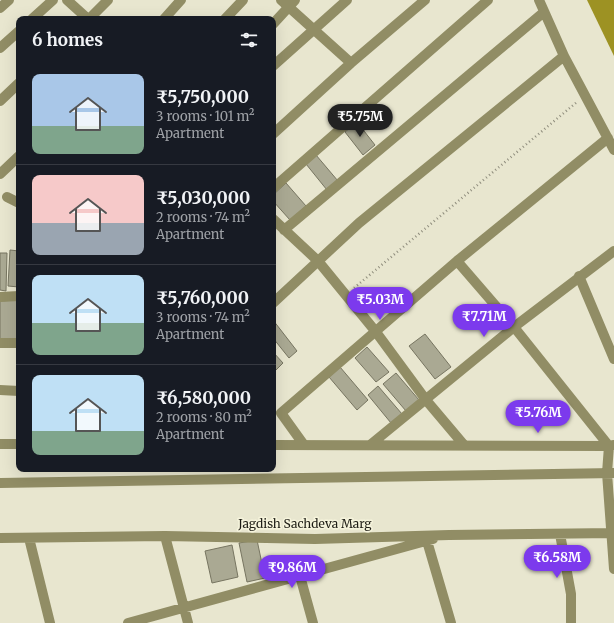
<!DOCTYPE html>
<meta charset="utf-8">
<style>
body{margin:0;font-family:Merriweather,serif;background:#242831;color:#f1f3f6;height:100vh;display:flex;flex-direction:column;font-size:15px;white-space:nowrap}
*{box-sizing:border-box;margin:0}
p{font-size:13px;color:#9ea1a6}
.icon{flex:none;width:22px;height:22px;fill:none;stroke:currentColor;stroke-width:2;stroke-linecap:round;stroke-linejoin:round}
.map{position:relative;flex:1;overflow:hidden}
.sheet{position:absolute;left:16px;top:16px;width:260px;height:456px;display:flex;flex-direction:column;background:#171b24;border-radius:8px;box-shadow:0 4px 16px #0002}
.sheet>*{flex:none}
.price{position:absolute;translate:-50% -34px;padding:0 9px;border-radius:14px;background:#7c3aed;color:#fff;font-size:13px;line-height:26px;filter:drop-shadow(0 1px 2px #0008)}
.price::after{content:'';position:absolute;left:50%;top:24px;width:12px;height:9px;margin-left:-6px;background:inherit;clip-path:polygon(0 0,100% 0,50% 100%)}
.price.selected{background:#222;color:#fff}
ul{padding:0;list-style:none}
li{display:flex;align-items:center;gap:12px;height:100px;padding:0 16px}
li+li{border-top:1px solid #363941}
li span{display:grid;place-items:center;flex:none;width:112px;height:80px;border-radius:8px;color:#555}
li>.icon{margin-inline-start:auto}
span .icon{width:48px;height:48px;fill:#fffc;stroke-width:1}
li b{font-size:17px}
h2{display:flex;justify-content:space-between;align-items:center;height:48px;padding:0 16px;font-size:17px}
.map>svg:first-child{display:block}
</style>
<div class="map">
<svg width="614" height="623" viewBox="0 0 614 623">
<rect width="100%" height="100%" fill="#e8e6cf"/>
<path fill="#9d9223" d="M587,0H614V56Z"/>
<path fill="#aaa993" stroke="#777561" d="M357,122L375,145L363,155L345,132Z
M316,155L338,181L327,190L306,164Z
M286,183L306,206L290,220L273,201V195Z
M10,250L19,251V287L8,286Z
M0,253H7L6,291L0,290Z
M17,300L19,340L0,341V301Z
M273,320L297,351L289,358L273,338Z
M425,334L451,367L435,379L409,346Z
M367,347L389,372L376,382L355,358Z
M273,352L283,363L275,371L273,369Z
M340,367L368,400L357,410L329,377Z
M396,373L419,400L406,411L383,384Z
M378,386L402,414L391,423L368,395Z
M257,540L265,578L247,582L239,543Z
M232,545L238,577L212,583L205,551Z"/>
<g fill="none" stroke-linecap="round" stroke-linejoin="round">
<path stroke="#8f8d7d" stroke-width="2.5" stroke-dasharray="1 3" stroke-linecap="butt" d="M354,288L577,102"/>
<path stroke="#918d65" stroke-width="10" d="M67,0L88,19
M281,0L351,63
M0,8L9,0
M32,19L53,0
M89,19L108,0
M164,19L181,0
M225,19L243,0
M273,24L295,0
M0,48L19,31
M564,56L614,150
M273,66L347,0
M0,101L19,83
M273,134L351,63L425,0
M0,174L19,156
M273,188L488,0
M7,197L19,203
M273,219L318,261L376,332L426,400L464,445
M284,230L544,12
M579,276L614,359
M0,297L19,296
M273,303L359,223L564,56L539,0
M0,343H19
M0,390L19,391
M0,444H19
M273,445L609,446L514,327L457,261
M304,445L281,413L457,261L608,138
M370,445L514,327L614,251
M614,445L609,446L607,473L614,569
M0,483L614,473
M560,534L571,594V623
M165,536L188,623
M0,538L165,536L315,539L449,535L614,533
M29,538L50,623
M427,541L451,623
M300,576L313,623
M128,623L433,539"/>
</g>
<g text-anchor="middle" stroke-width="3" stroke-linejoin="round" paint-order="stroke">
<g font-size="12" fill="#1e1d15" stroke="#f6f4dc">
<text x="305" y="528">Jagdish Sachdeva Marg</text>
</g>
</g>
</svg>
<b class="price selected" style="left:360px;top:138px">₹5.75M</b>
<b class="price" style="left:380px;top:321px">₹5.03M</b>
<b class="price" style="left:484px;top:338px">₹7.71M</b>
<b class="price" style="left:538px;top:434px">₹5.76M</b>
<b class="price" style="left:557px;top:579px">₹6.58M</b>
<b class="price" style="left:292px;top:589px">₹9.86M</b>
<section class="sheet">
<h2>6 homes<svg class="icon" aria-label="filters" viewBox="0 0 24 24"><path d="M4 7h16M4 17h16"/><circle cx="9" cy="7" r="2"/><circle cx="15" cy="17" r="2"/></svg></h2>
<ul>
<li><span style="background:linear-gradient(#a9c7e8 65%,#7fa58c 0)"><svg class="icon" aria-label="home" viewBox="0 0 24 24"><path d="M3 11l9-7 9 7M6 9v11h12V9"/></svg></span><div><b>₹5,750,000</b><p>3 rooms · 101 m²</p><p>Apartment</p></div></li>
<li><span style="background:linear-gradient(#f6c9c9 60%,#9aa5b1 0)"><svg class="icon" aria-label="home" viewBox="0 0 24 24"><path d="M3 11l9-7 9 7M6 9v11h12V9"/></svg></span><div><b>₹5,030,000</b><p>2 rooms · 74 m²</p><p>Apartment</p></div></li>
<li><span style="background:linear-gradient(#bfe0f5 60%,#7fa58c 0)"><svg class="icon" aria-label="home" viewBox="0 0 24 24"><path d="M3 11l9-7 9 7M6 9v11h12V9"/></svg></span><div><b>₹5,760,000</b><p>3 rooms · 74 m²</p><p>Apartment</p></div></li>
<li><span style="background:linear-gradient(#bfe0f5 70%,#7fa58c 0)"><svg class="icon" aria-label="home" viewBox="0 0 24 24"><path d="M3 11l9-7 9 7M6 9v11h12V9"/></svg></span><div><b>₹6,580,000</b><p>2 rooms · 80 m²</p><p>Apartment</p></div></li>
</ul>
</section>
</div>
